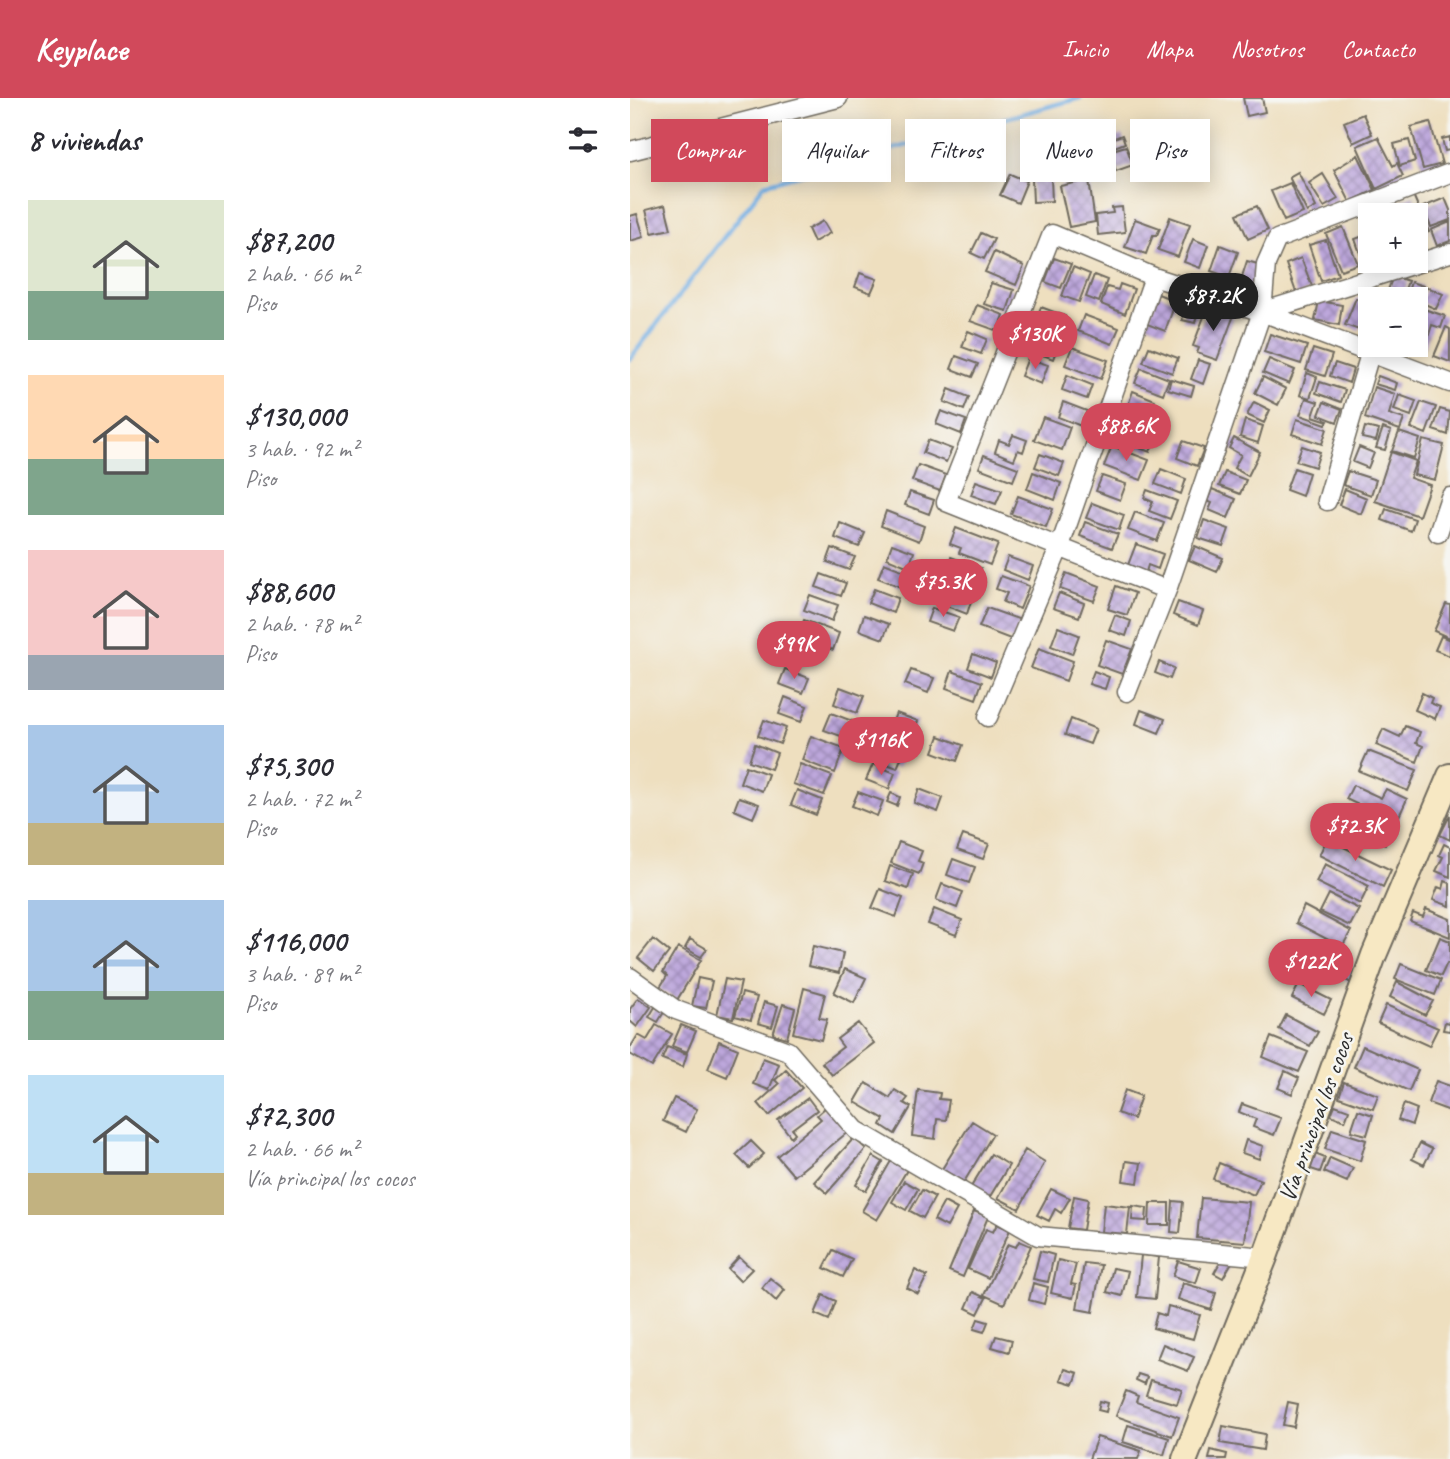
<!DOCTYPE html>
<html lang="es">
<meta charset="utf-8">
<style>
body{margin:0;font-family:Caveat,sans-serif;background:#f2f2f3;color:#2b2b33;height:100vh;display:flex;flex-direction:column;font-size:26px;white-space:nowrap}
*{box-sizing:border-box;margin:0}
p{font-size:23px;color:#7c7c81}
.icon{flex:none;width:38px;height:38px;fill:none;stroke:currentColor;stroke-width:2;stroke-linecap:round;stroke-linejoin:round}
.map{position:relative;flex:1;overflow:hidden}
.sheet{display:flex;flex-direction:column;background:#fff;width:630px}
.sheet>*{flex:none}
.top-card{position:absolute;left:21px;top:21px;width:665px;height:63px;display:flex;gap:14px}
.tools{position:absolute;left:728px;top:105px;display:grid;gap:14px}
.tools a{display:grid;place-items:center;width:70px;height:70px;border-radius:0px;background:#fff;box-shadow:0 4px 18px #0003;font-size:35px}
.price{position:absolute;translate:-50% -60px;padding:0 16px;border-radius:24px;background:#d1495b;color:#fff;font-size:23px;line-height:46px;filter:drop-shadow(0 2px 4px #0008)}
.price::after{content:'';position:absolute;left:50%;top:42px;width:21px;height:16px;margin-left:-10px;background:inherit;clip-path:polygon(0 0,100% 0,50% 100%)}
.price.active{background:#222;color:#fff}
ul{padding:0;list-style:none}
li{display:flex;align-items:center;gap:21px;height:175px;padding:0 28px}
li span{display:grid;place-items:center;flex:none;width:196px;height:140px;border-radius:0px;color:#555}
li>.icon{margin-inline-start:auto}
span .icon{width:84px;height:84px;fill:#fffc;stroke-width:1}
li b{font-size:30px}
h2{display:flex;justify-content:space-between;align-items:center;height:84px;padding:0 28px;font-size:30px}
.pill{padding:0 24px;border-radius:0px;background:#fff;box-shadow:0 4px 18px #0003;font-size:24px;line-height:63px}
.pill.active{background:#d1495b;color:#fff}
header{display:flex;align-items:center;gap:42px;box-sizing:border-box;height:98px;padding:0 35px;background:#d1495b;color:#fff}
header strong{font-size:33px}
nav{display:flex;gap:38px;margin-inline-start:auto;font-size:24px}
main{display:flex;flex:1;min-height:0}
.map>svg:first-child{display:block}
</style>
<header>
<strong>Keyplace</strong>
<nav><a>Inicio</a><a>Mapa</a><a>Nosotros</a><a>Contacto</a></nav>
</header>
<main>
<section class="sheet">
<h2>8 viviendas<svg class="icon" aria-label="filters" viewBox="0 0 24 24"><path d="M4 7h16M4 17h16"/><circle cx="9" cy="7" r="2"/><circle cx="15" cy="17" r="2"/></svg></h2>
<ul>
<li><span style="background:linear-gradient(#dfe7d0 65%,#7fa58c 0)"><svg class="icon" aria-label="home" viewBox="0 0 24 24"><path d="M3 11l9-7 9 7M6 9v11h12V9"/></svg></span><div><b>$87,200</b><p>2 hab. · 66 m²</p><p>Piso</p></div></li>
<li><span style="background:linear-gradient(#ffd9b3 60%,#7fa58c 0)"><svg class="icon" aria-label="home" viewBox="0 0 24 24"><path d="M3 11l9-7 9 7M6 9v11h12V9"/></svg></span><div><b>$130,000</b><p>3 hab. · 92 m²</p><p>Piso</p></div></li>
<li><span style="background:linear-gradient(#f6c9c9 75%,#9aa5b1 0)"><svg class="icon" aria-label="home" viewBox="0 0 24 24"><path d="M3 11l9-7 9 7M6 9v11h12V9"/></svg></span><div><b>$88,600</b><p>2 hab. · 78 m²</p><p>Piso</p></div></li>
<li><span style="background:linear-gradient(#a9c7e8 70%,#c2b280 0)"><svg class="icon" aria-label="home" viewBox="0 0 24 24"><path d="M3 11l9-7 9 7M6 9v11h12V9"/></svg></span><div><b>$75,300</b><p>2 hab. · 72 m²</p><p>Piso</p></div></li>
<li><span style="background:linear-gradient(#a9c7e8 65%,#7fa58c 0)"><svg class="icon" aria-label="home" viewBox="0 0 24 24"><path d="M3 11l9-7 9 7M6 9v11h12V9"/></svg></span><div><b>$116,000</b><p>3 hab. · 89 m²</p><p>Piso</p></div></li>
<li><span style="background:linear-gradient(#bfe0f5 70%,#c2b280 0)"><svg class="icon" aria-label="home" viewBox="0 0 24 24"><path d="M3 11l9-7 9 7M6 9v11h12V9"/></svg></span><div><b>$72,300</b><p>2 hab. · 66 m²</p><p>Vía principal los cocos</p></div></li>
</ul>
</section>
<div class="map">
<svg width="820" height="1361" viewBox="0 0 820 1361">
<defs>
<pattern id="building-cross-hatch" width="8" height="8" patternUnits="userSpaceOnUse" patternTransform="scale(1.75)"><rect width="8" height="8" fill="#bda7dc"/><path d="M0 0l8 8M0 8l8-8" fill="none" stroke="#9a88b3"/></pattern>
</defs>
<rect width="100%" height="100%" fill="#f6f6f2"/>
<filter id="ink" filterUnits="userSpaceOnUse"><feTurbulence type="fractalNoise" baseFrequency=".0143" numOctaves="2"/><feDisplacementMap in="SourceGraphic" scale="14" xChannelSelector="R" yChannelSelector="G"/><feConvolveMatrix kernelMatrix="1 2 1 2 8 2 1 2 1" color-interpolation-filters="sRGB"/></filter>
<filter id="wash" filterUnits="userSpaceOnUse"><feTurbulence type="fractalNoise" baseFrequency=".00686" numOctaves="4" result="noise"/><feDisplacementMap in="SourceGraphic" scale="28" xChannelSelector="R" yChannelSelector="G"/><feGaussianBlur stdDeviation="1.57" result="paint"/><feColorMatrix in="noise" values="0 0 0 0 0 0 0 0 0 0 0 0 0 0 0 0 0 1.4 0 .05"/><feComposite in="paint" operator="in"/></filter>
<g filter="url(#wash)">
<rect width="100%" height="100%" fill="#eedfbf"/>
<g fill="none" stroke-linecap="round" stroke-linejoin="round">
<path stroke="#73b0e5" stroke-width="4.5" d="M0,261L135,86L450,0"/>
</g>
<g id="blocks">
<path fill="url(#building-cross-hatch)" d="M613,0H632L635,14L617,18Z
M733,16L742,36L723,45L714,24Z
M800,24L812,66L793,71L781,29Z
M550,29L557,47L544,52L537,34Z
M492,37L495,45L479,51L476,43Z
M518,38L526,63L510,68L502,43Z
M748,39L763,68L767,65L773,78L746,91L727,48Z
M820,39V52L815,53L812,41Z
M779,42L785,63L770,68L764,46Z
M496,48L503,67L486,73L479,53Z
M418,49L420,63L406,66L404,52Z
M728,57L745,92L720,104L704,72Z
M479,61L481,72L458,75L456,64Z
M668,74L686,109L677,114L659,79Z
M380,76L397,83L388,105L370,97Z
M693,76L708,101L694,109L679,85Z
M421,80L422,103L403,104L402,81Z
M459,82L465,124L439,129L430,88Z
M660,85L673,115L654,123L641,93Z
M783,97L799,134L786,139V117H763L759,108Z
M815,100L820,112V122L801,129L793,109Z
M35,107L41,131L22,135L16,112Z
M627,108L638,132L618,141L607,116Z
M492,109L495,134L468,137L466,117L483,115L482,110Z
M7,116L14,139L0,143V118Z
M540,119L560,126L548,159L528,152Z
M505,121L530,130L527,137H523L516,156L495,149Z
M193,123L200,135L184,144L178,131Z
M820,124V143L807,148L801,132Z
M713,129L728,166L711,172L696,136Z
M351,135L364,141L354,161L341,155Z
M739,136L740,164L734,166L725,141Z
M563,141L578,147L570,170L554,164Z
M696,142L708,177L691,183L679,147Z
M590,147L608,154L599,179L581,173Z
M364,154L394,168L386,187L355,174Z
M424,160L441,166L431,190L415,184Z
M671,160L683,191L667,197L656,166Z
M617,163L631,167L623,195L608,191Z
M443,169L460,176L449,204L432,198Z
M230,175L247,181L241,195L225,189Z
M464,177L477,182L469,204L456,199Z
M763,178L778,183L772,200L757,195Z
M781,184L793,188L788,204L776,200Z
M361,185L384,192L377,213L354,206Z
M490,186L504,191L495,216L471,206L477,189L488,192Z
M797,189L813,196L806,211L790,204Z
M528,196L546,203L535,233L517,226Z
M726,200L740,205L729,232L715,227Z
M689,203L712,207L709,227L685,222Z
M347,207L374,217L368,233L340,223Z
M578,208L604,217L587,262L567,255L569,250L563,248Z
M411,209L435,218L429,233L405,224Z
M788,209L815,218L811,230L802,227L795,249L786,246V217Z
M555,211L568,213L565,225L552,222Z
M454,217L489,230L482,246L448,233Z
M740,223V240L734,238Z
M816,229L820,231V264L804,258Z
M338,233L357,241L351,256L332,249Z
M407,233L430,242L423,261L400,252Z
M640,236L677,248L671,266L634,254Z
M442,249L478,262L471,281L435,267Z
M519,249L548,260L542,275L513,264Z
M683,251L702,257L695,278L676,272Z
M326,258L348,266L342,279L321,271Z
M398,260L418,267L411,286L391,278Z
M639,261L665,272L659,286L633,275Z
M568,262L580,266L573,286L561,281Z
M705,265L723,271L719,285L700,278Z
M511,270L539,281L533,296L505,285Z
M677,275L687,279L680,300L670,297Z
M437,277L462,287L457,301L432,292Z
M748,278L767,285L765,292L745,286Z
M633,279L656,291L648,307L625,295Z
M541,281L564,288L561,298L538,291Z
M690,284L715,292L711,304L686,295Z
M744,289L765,296L759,316L774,321L770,332L735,320Z
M319,291L339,299L334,312L314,304Z
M503,293L525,302L523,308L535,312L531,323L497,310Z
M769,297L786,303L781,318L764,312Z
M676,300L688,304L683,318L698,323L696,326L670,317Z
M433,304L457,313L451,328L428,319Z
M624,304L640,312L634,325L617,317Z
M694,304L712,311L707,324L689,317Z
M791,304L806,309L796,336L781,330Z
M810,311L820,314L818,337L803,332Z
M311,313L336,322L331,336L306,326Z
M413,319L440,329L432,352L404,342Z
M490,320L527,335L520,354L482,340Z
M667,321L697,331L692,346L662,336Z
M615,322L633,328L628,345L610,339Z
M735,329L749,332L746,343L732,340Z
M753,330L761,333L755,352L746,350Z
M769,334L790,341L784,360L762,353Z
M383,337L397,342L393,354L388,352L384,362L365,354L369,342L379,346Z
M604,340L630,354L618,378L604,370L611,357L599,350Z
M298,342L322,351L316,364L293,355Z
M793,342L814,347L805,382L784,377Z
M553,343L574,350L567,368L547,360Z
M482,348L519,362L511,382L474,368Z
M672,348L690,354L685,369L666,363Z
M729,349L744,355L738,370L723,364Z
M761,354L786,363L780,380L800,387L789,418L745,403Z
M410,356L434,365L429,378L405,369Z
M354,357L388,370L383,383L349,370Z
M288,367L316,377L310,393L282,383Z
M664,370L679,375L672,398L656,392Z
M531,371L556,381L551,396L525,386Z
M718,373L746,382L741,397L713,387Z
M403,374L431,385L425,402L397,391Z
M595,374L616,382L610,396L589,388Z
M472,378L496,386L490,402L466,393Z
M346,383L372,392L366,406L341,397Z
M582,391L606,401L598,420L579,412L582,405L577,403Z
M715,391L737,400L731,416L709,407Z
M517,392L547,403L540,421L519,413L523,404L514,400Z
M280,394L304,402L299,416L275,407Z
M388,398L423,411L416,429L381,416Z
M462,405L494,417L489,432L456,420Z
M756,411L785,421L781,433L752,422Z
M256,413L294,428L289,443L251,428Z
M505,414L534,425L527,443L498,432Z
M574,422L599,431L593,448L568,440Z
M455,424L488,436L482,450L450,438Z
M210,425L235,435L229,449L205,440Z
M326,430L368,446L360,467L329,455L331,450L320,446Z
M262,446L284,454L279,469L257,460Z
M506,446L533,456L528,471L518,467L516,474L498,467Z
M565,448L593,460L587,474L559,462Z
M202,450L225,459L219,472L197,464Z
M321,459L351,470L346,484L316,472Z
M378,459L403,468L398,482L373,472Z
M254,465L277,474L271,489L248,480Z
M436,475L470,488L464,503L430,491Z
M191,476L216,485L211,498L186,489Z
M371,478L399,488L390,511L373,504L377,495L366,491Z
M486,488L505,495L497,517L478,511Z
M312,489L342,500L337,516L306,504Z
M244,491L268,500L263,515L238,505Z
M429,495L454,505L449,519L423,510Z
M180,497L208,507L202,523L174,512Z
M548,504L573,513L568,527L543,517Z
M816,506L820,507V540L804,533Z
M302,510L329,519L323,533L297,524Z
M357,510L391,522L383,542L349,529Z
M234,517L259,526L253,541L229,532Z
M485,517L501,523L496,538L479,532Z
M174,522L209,535L203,552L167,539Z
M428,529L449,537L442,556L421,548Z
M811,538L820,542V558L805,552Z
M476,542L502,551L492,576L467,567Z
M409,550L443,563L436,583L401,570Z
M343,556L366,565L361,579L338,570Z
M529,564L544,570L540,581L525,575Z
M155,571L179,580L173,595L149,586Z
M281,572L304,580L298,595L275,586Z
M322,573L352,584L346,601L316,590Z
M464,573L479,579L475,591L459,586Z
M210,589L234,598L227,615L204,606Z
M792,595L802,600L800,605L810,609L805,621L785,612Z
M155,599L177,608L171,624L149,616Z
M511,612L535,621L529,635L506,626Z
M201,615L225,624L219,641L194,632Z
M266,615L288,623L281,639L260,631Z
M441,621L466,631L460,646L435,637Z
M134,622L156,630L150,646L128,638Z
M775,628L790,634L786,645L793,648L787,664L746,647L753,631L770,639Z
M181,638L214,650L205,675L172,662Z
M309,638L333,647L327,663L303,654Z
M125,646L147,655L141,671L119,663Z
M250,647L273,656L267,670L244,661Z
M738,653L787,672L778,693L729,673Z
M170,666L202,678L194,697L163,686Z
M243,666L265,675L259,691L236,682Z
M116,668L138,676L132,693L110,685Z
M723,687L751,700L756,691L777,701L766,725L716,701Z
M289,691L313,700L308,714L284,705Z
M167,692L192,702L186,717L161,707Z
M228,694L253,703L247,718L222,708Z
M261,695L270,699L267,708L257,704Z
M109,699L129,706L123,720L104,712Z
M726,711L763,727L755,746L717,729Z
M820,717V742L810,737Z
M333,737L359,746L353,761L327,752Z
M697,741L761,772L753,789L689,757Z
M269,744L292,753L288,763L293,765L289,776L261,765Z
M814,746L820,749V779L806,773L813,759L809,757Z
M323,761L345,769L339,785L317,777Z
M695,766L739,788L730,806L686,784Z
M260,768L283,776L278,791L255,783Z
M815,783L820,785V808L803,802L808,789L813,791Z
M312,786L333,794L327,810L306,802Z
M250,791L273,800L266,819L242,810Z
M699,796L729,811L720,828L690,814Z
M674,808L721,833L712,849L666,825Z
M304,811L332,822L326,837L298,826Z
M796,811L820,821V839L780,823L783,815L793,819Z
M810,839L820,843V866L817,865L811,878L796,872Z
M23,841L39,854L24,873L8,860Z
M60,841L77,851L71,859L55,850Z
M183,848L213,855L209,875L178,868Z
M48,849L71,862L47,902L29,891L37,878L33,874Z
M666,851L701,874L694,884L659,861Z
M771,866L811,882L805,897L765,881Z
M717,868L730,877L724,887L710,878Z
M215,871L236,880L224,905L204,895Z
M68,880L82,883L76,910L62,908Z
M95,881L111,884L103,920L87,917Z
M767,884L803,903L795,917L760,899Z
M669,886L701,902L694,916L662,900Z
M174,890L195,896L189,920L197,921L191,942L163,935Z
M112,895L127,899L121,922L105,918Z
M8,900L21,909L7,929L0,923V911Z
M134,904L148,908L142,929L128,925Z
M153,906L165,910L157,940L143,936Z
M756,907L808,930L799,948L748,925Z
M25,909L34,914L28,924L19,919Z
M656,917L688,934L680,948L649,931Z
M815,924L820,925V933L813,932Z
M228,925L244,945L202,977L192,965L213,949L207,941Z
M26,927L42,936L22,969L0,956V950L8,937L17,942Z
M51,927L66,933L57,954L42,948Z
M641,939L678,954L669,974L633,959Z
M89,943L108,951L97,979L78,971Z
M733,948L788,972L779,993L724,969Z
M37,949L57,956L53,969L32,961Z
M133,960L149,966L139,992L123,986Z
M156,972L172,990L139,1018L128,1005L149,986L145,982Z
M655,973L669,980L662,996L648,990Z
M806,983L820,988V1013L798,1005Z
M714,984L748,997L743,1011L709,999Z
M236,985L260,1000L265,992L278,1000L274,1005L281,1009L265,1036L251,1027L254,1021L225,1004Z
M288,992L310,995L309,1001L319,1002L316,1022L307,1021L305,1041L282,1038Z
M495,992L511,998L503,1021L487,1015Z
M44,1000L67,1011L56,1034L33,1023Z
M178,1000L187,1012L162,1031L165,1035L161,1039L148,1022Z
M612,1006L651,1020L644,1037L623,1029L626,1021L609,1014Z
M774,1006L787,1011L782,1027L768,1022Z
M705,1007L719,1012L715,1023L701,1017Z
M196,1009L218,1034L164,1078L147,1058L191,1021L187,1017Z
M728,1012L743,1017L737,1037L721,1033Z
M342,1023L363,1036L334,1084L312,1071Z
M702,1031L736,1042L730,1063L695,1051Z
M224,1040L236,1051L197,1095L184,1084Z
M616,1042L633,1048L629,1061L612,1055Z
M121,1043L134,1056L119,1070L106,1057Z
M790,1045L802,1051L794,1067L782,1061Z
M395,1052L415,1064L389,1111L368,1100Z
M680,1054L695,1060L690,1074L675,1069Z
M361,1056L379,1067L359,1100L341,1089Z
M243,1058L253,1064L236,1093L226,1087Z
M700,1060L723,1070L717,1084L694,1074Z
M261,1063L277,1072L247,1122L232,1113Z
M496,1063L511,1065L508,1085L493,1083Z
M589,1065L631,1082L624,1097L583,1081Z
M274,1083L288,1091L276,1112L262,1104Z
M421,1091L440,1100L431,1115L425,1111L419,1123L407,1117Z
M292,1092L305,1099L293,1120L280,1113Z
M444,1098L458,1101L453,1132L438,1130Z
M571,1100L619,1104L615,1144L567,1140Z
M543,1103L553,1104L550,1135L541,1134Z
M314,1104L327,1111L317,1129L304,1122Z
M520,1105H539V1127H519Z
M474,1106L500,1109L497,1136L471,1134Z
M503,1108L517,1110L516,1123L502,1122Z
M344,1113L358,1119L333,1179L319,1173Z
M367,1126L380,1132L358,1180L338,1171L356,1131L363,1134Z
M389,1143L401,1148L374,1206L354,1197L378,1146L386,1149Z
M203,1152L222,1161L213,1179L194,1170Z
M410,1153L424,1157L418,1184L403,1181Z
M511,1157L529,1159L525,1201L507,1199Z
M109,1159L122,1171L110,1183L98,1171Z
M592,1161L601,1166L593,1180L584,1175Z
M428,1162L446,1166L441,1186L446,1187L443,1200L421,1195Z
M548,1163L571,1170L566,1185L543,1178Z
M454,1165L471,1167L463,1214L447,1211Z
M483,1170L498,1173L492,1198L477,1194Z
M285,1172L297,1178L288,1196L277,1190Z
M140,1180L155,1192L146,1203L132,1190Z
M403,1185L418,1189L414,1206L399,1202Z
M553,1185L586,1195L581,1212L548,1201Z
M343,1194L356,1200L348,1216L336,1210Z
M193,1197L206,1203L199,1222L185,1216Z
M538,1208L570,1217L563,1241L523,1230L527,1215L536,1218Z
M348,1221L358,1224L354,1234L344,1231Z
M366,1238L382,1242L379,1254L362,1249Z
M533,1246L564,1259L558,1273L527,1261Z
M435,1271L448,1275L444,1286L431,1282Z
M508,1276L517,1279L515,1286L506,1282Z
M521,1282L552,1291L547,1306L516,1297Z
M496,1293L508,1298L506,1304L549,1319L542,1338L486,1318Z
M470,1303L478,1305L476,1314L468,1312Z
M658,1304L668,1306L664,1329L653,1327Z
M498,1327L539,1340L534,1357L493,1344Z
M593,1328L635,1336L633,1352L590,1345Z
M467,1339L511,1353L508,1361H459Z
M581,1352L597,1356L596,1361H579Z"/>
</g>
</g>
<g filter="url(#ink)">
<use href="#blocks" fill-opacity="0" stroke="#6f6a5f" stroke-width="2"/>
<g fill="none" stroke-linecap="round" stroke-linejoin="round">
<g stroke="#6f6a5f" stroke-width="21">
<path id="street" d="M0,53L208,0
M632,214L820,155
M697,403L740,256
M808,435L820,399
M537,492L316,404L422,136L524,179L632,214L820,285
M497,594L537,492L632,214L636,166L647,141L820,75
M358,619L430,448L524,179
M0,879L46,912L158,953L226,1032L408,1138L635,1159"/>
</g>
<g stroke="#6f6a5f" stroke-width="28">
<path id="secondary" d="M555,1361L635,1159L744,857L820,678"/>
</g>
<use href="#street" stroke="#fff" stroke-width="18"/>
<use href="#secondary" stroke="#f7e8c3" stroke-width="24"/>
</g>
</g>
<g text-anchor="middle" stroke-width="5" stroke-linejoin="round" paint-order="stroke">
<g font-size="24" fill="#2b2b2b" stroke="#f6f6f2">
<text transform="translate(686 1019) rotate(-70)" y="8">Vía principal los cocos</text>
</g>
</g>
</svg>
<div class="tools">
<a>+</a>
<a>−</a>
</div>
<b class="price active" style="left:583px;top:235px">$87.2K</b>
<b class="price" style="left:405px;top:273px">$130K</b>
<b class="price" style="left:496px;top:365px">$88.6K</b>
<b class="price" style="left:313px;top:521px">$75.3K</b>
<b class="price" style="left:164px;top:583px">$99K</b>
<b class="price" style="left:251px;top:679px">$116K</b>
<b class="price" style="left:725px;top:765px">$72.3K</b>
<b class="price" style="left:681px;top:901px">$122K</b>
<div class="top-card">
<a class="pill active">Comprar</a>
<a class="pill">Alquilar</a>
<a class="pill">Filtros</a>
<a class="pill">Nuevo</a>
<a class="pill">Piso</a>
</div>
</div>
</main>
